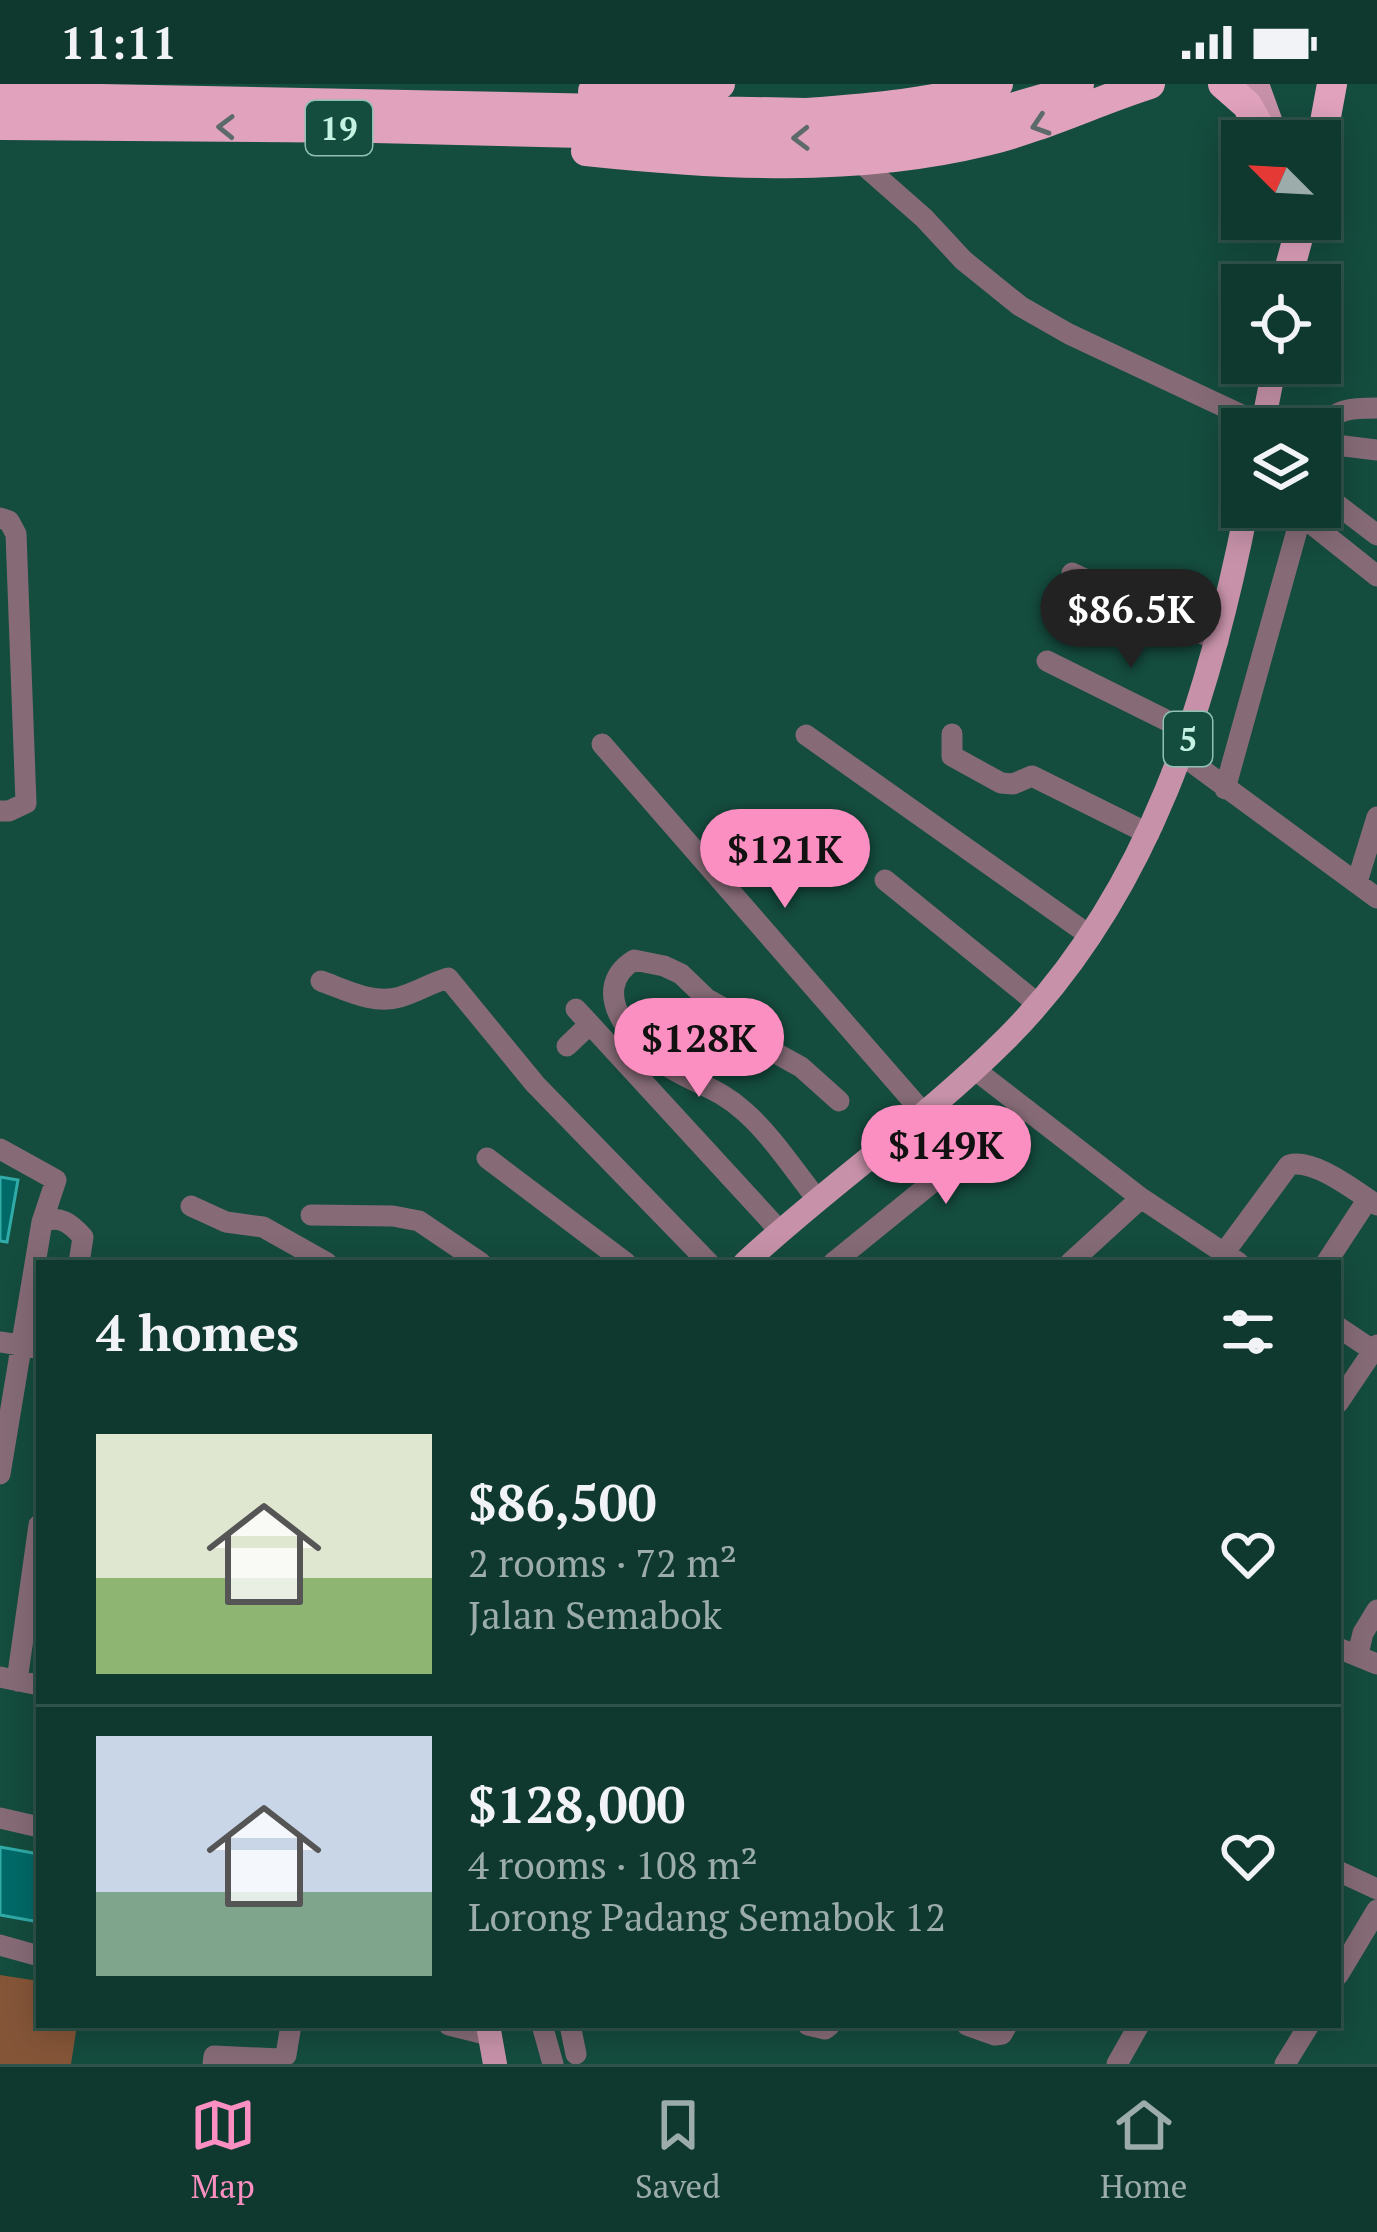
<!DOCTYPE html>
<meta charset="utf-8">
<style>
body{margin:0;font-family:"PT Serif",serif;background:#1d443a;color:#f1f3f6;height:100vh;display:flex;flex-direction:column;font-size:45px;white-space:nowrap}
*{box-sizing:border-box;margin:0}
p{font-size:39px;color:#9bacaa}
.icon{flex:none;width:66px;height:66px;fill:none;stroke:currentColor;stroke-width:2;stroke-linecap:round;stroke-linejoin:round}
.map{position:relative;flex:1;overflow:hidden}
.panel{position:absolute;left:36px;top:1176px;width:1305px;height:768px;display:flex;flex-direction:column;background:#0f392e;border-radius:0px;box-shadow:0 6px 30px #0003,0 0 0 3px #2f534a}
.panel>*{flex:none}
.needle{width:78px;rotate:294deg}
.fabs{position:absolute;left:1221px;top:36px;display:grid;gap:24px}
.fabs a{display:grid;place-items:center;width:120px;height:120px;border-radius:0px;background:#0f392e;box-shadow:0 6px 30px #0003,0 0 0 3px #2f534a;font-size:60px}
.price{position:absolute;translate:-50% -102px;padding:0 27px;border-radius:42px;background:#fc8fc1;color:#111;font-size:39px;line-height:78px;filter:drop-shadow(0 3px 6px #0008)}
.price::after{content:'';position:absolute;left:50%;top:72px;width:36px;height:27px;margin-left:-18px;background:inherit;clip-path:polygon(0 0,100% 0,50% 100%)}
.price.current{background:#222;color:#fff}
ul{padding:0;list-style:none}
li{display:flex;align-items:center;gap:36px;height:300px;padding:0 60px}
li+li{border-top:3px solid #2f534a}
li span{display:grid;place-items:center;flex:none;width:336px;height:240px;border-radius:0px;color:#555}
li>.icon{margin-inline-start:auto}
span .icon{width:144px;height:144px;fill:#fffc;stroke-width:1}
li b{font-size:51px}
h2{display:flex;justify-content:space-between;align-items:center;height:144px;padding:0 60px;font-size:51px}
.status{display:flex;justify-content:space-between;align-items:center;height:84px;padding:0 60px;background:#0f392e;direction:ltr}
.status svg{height:33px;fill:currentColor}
.dock{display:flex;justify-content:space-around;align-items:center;height:168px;border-top:3px solid #2f534a;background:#0f392e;font-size:33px;color:#9bacaa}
.dock a{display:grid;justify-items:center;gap:6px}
.dock .current{color:#fc8fc1}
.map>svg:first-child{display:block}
</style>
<div class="status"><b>11:11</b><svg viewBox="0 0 49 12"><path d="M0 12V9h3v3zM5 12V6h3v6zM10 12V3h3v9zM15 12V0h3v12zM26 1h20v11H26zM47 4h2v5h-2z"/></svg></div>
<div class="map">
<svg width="1377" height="1980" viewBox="0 0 1377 1980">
<rect width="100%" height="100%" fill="#144c3e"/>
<path fill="#855538" d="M0,1891L39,1897V1941H77L71,1980H0Z"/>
<path fill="#006a68" stroke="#30aba8" stroke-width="3" d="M0,1093L18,1096L7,1158L0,1157Z
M0,1763L39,1770V1838L0,1831Z"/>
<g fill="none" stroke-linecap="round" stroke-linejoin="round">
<path stroke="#866b76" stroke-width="21" d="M858,76L924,134L963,176L1020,222L1069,250L1263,341
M1320,346C1334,324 1353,324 1377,324
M1320,359L1377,366
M1320,405L1322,409L1377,451
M1293,425L1377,492
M0,434L9,437L16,450L26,719L9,727H0
M1072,489L1218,557
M1047,577L1190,648
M952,650V672L1001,699L1013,700L1032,692L1149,750
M806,651L1089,851
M602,660L925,1031
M1182,671L1377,814
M1225,705L1301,432L1310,423
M885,796L1038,920
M1357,798L1377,733
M321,897C346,906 374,921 400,913C417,908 431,899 448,894L535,1000L709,1179
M576,925L780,1147
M567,962L590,940
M974,985L1141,1114L1239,1179
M0,1065L56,1096L42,1138L0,1390
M487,1074L626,1179
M817,1115C794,1086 772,1052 745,1028C720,1005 699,1001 672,985C637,964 584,908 634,876L664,882L681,890L707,915L725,925L761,961L801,983L839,1017
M191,1122L226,1138L263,1143L327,1179
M311,1131L393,1132L419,1137L481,1179
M42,1138C60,1130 71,1140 83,1153L79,1179
M1224,1169L1289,1081C1314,1074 1355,1107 1377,1121
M833,1179L1024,1024
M1070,1179L1141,1114
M1326,1179L1368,1115
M1338,1243L1377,1269
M0,1258L39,1264
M1338,1319L1377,1261
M1338,1564L1377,1580
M1358,1570L1363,1549L1377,1526
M0,1593L39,1601
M17,1597L39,1441
M0,1734L39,1743
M1338,1787L1377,1805
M0,1861L39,1872
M1338,1891L1377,1826
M449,1941L489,1951
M542,1941L553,1980
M570,1941L576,1970
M808,1941L825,1945L830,1941
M967,1941L995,1951L1002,1950L1007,1941
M213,1980L214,1972L280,1975L286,1971L291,1941
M1117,1980L1139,1941
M1285,1980L1309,1941"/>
<path stroke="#c792a9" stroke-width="24" d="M1257,0L1277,55
M1262,345L1275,279
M745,1179C830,1100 925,1036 1007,954C1149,811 1209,616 1247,423
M488,1941L495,1980"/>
<path stroke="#e1a2bd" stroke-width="30" d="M1223,0L1247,21L1267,57
M593,7L720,0
M0,13L806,29C871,24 935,19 998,0
M0,41L374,44L800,54L887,51L973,35L1046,14L1079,0
M1320,65L1332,0
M586,67C719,81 855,89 986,57C1043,43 1094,18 1150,0
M1290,183L1303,135"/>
</g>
<defs><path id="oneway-chevron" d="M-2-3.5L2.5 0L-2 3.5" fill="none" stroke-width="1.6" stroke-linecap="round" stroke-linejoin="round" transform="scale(3)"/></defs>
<g stroke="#5c6a6a">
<use href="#oneway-chevron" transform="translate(1040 41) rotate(162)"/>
<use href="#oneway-chevron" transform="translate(226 43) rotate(-179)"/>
<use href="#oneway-chevron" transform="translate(801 54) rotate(179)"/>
</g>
<g text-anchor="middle" stroke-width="9" stroke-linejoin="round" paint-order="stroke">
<g fill="#144c3e" stroke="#8fc1b2" stroke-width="3">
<rect x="306" y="17" width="66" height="54" rx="9"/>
<rect x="1164" y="628" width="48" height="54" rx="9"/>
</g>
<g font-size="33" font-weight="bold" fill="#c4f3e3">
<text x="339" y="56">19</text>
<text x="1188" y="667">5</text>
</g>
</g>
</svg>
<div class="fabs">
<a><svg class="needle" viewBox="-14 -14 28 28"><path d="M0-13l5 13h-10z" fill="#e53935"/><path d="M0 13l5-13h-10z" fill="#9bacaa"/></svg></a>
<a><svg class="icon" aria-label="locate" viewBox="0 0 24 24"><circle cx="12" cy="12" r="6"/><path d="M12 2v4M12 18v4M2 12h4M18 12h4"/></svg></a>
<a><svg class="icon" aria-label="layers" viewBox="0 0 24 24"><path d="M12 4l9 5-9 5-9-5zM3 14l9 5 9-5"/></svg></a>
</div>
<b class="price current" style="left:1131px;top:587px">$86.5K</b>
<b class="price" style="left:785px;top:827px">$121K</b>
<b class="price" style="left:699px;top:1016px">$128K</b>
<b class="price" style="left:946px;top:1123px">$149K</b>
<section class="panel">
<h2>4 homes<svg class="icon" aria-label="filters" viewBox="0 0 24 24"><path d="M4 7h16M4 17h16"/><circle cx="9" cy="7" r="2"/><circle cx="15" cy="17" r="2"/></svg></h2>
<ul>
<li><span style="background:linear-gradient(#dfe7d0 60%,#8fb573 0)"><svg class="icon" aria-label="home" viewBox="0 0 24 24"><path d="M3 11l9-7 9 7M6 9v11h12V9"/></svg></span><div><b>$86,500</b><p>2 rooms · 72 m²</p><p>Jalan Semabok</p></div><svg class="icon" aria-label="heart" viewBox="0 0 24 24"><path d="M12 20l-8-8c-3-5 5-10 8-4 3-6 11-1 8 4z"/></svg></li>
<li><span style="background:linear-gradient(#c9d6e8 65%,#7fa58c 0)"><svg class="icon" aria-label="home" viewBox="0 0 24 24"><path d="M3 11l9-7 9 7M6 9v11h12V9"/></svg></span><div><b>$128,000</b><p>4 rooms · 108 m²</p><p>Lorong Padang Semabok 12</p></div><svg class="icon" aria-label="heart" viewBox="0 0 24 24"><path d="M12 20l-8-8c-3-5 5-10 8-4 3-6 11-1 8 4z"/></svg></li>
</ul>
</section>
</div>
<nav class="dock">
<a class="current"><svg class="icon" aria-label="map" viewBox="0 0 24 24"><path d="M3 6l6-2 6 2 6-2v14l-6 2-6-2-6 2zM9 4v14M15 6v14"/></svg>Map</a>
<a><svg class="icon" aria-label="saved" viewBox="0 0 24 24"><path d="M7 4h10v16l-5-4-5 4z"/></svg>Saved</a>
<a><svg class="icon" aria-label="home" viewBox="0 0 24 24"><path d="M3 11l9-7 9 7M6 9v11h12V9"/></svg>Home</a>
</nav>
